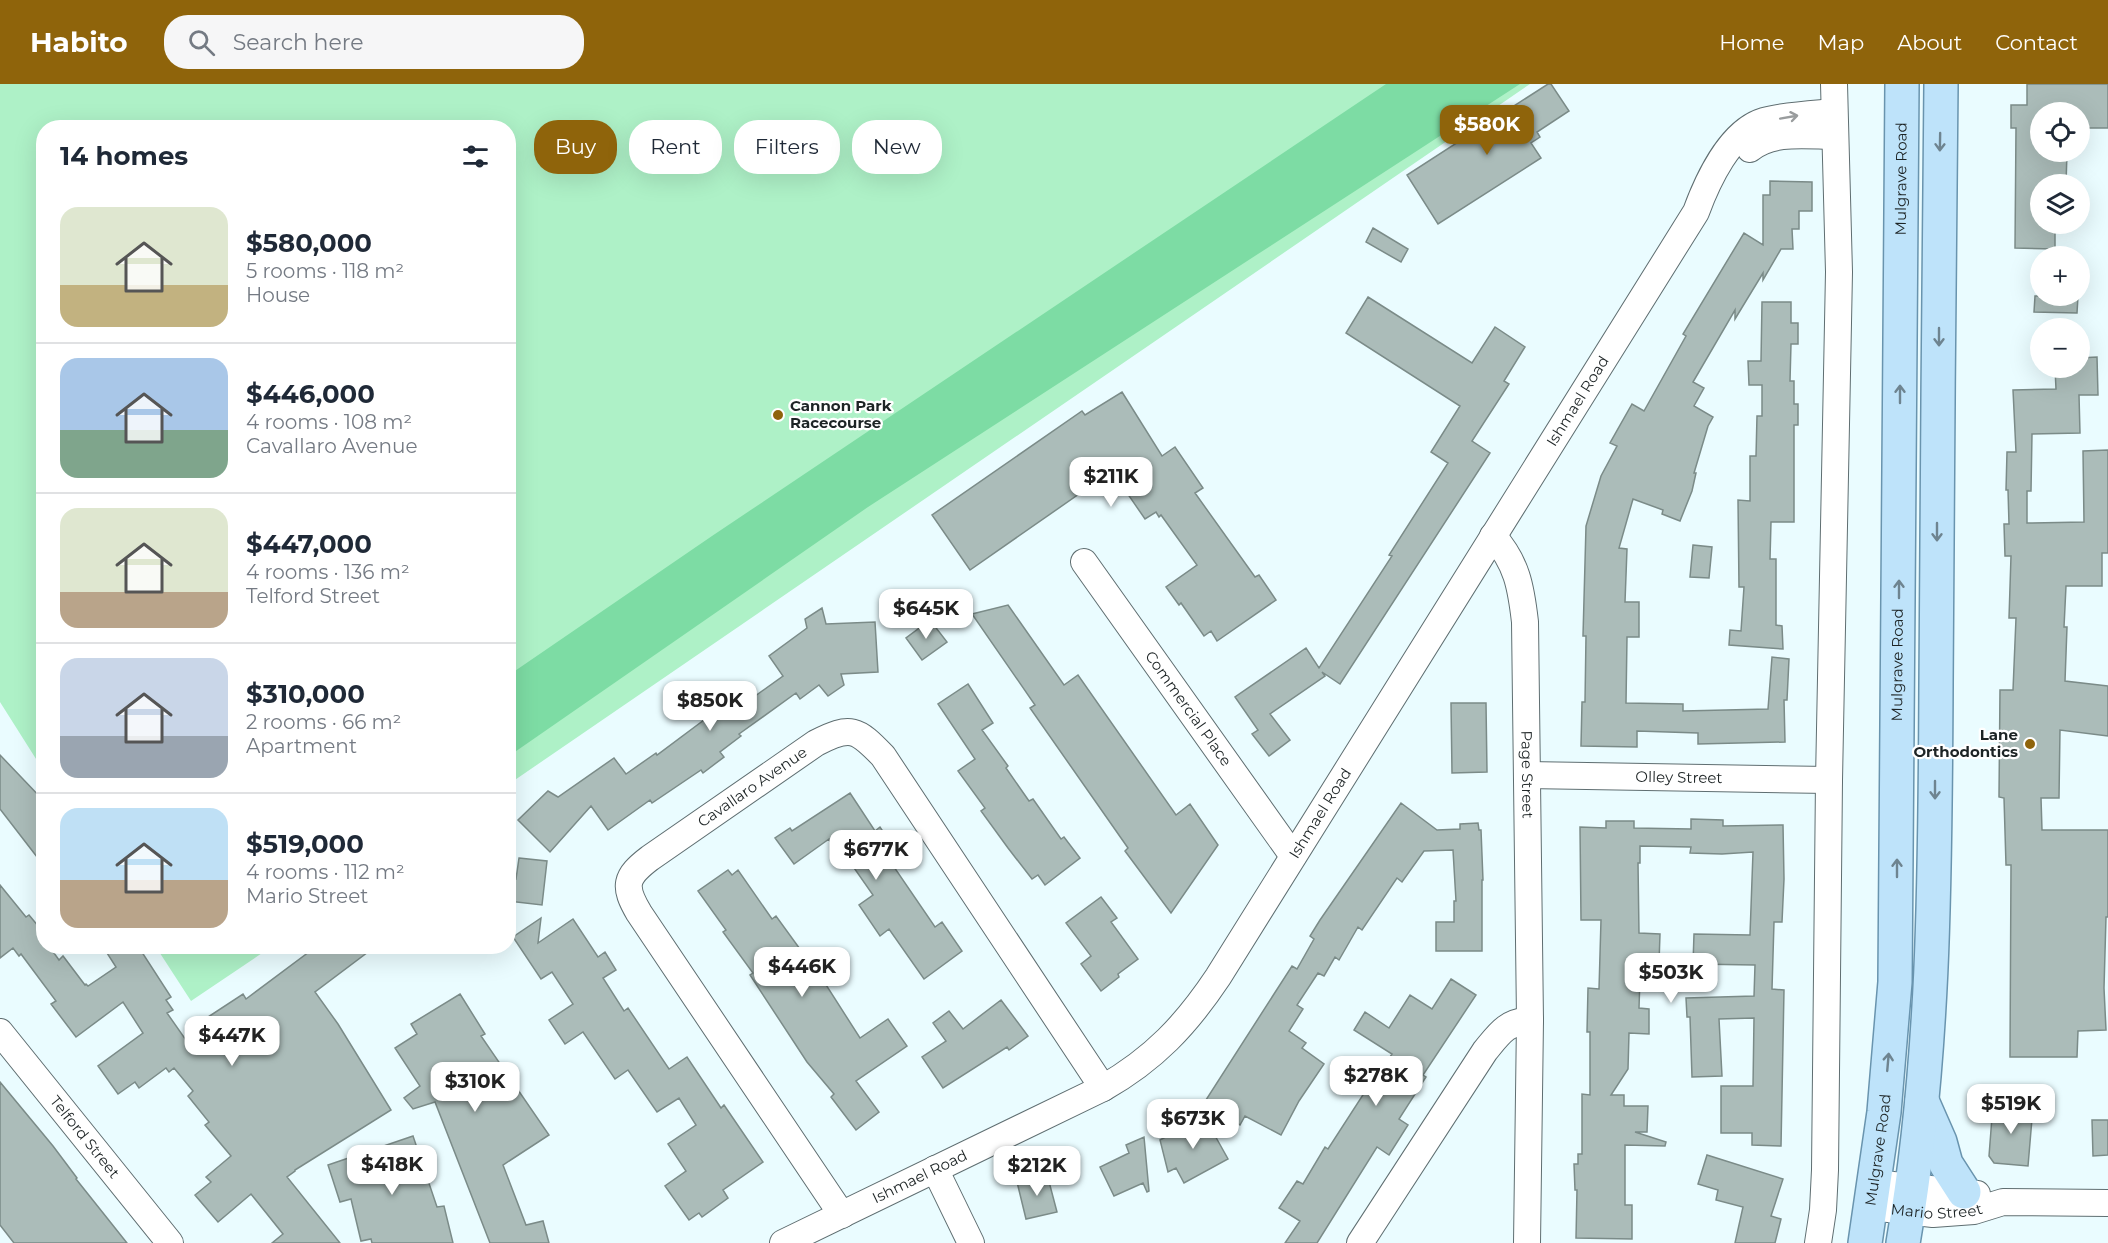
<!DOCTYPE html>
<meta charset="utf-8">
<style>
body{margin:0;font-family:Montserrat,sans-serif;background:#f6f6f7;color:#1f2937;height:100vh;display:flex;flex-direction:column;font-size:22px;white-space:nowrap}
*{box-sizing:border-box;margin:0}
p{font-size:20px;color:#747a83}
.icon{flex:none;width:33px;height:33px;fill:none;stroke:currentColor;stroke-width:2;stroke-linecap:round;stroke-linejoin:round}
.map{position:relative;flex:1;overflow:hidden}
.side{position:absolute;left:36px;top:36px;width:480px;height:834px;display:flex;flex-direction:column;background:#fff;border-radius:24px;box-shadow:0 6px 24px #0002}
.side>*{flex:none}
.top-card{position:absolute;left:534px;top:36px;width:570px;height:54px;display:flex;gap:12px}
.controls{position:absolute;left:2030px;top:18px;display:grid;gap:12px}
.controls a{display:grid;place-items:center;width:60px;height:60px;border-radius:50%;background:#fff;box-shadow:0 6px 24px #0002;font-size:30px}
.price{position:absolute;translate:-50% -51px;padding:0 14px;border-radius:12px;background:#fff;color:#222;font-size:20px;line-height:39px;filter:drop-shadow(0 2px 3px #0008)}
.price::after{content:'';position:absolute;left:50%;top:36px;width:18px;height:14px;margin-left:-9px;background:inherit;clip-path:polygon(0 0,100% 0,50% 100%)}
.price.selected{background:#8f640b;color:#fff}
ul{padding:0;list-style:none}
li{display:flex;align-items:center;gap:18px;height:150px;padding:0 24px}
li+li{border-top:2px solid #e0e1e3}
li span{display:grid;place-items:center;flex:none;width:168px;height:120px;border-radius:18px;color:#555}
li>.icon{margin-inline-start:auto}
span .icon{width:72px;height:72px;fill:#fffc;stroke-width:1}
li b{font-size:26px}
h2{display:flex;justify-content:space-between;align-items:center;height:72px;padding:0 24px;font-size:26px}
.chip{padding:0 21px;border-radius:24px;background:#fff;box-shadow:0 6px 24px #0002;font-size:21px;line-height:54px}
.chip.selected{background:#8f640b;color:#fff}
header{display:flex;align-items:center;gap:36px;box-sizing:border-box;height:84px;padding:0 30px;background:#8f640b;color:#fff}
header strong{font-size:28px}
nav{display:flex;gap:33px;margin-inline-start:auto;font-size:21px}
.search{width:420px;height:54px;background:#f6f6f7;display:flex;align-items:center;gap:15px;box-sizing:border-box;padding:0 21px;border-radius:24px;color:#747a83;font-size:22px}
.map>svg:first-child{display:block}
</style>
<header>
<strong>Habito</strong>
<div class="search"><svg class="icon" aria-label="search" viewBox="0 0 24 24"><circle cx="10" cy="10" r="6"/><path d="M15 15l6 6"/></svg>Search here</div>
<nav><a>Home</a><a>Map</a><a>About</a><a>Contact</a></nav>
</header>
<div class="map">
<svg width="2108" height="1159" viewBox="0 0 2108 1159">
<rect width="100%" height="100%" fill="#eafcff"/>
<path fill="#aef1c7" d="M0,0H1530L509,700L508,44H44L43,686L0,618Z
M156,863H271L191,917Z"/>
<path fill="#7ddca4" d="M1386,0H1520L868,423L509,672V591L712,452Z"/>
<path fill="#abbcb9" stroke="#7b8b88" stroke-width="1.5" d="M1548,0H1551L1569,27L1537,48L1540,53L1531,59L1541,74L1438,140L1407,91Z
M2027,0H2108V44H2079V28H2040V68H2067L2066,100H2040V140H2055V165L2015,164L2016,44H2011V21H2027Z
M1770,97L1812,98V127H1799V145H1792L1793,165H1781L1763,196V189L1735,235V226L1693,298L1704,304L1694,322L1713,333L1708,342L1694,389H1696L1692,407L1680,437L1662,430L1663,426L1633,415L1619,464L1627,465L1625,518H1639V553H1627L1626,619L1683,620V627L1768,625L1772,573L1789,575L1787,616H1784L1785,658L1698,660V649L1637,647V663L1581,662L1582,618H1585L1586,552H1583L1586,442L1601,392L1617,362L1610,359L1632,320L1644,327L1686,252L1683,250L1744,149L1763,161V111H1770Z
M1373,144L1408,165L1401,178L1366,158Z
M2035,212H2078L2077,229L2034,228Z
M1368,213L1472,279L1495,243L1525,263L1504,297L1509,300L1472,357L1490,369L1340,600L1322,588L1325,592L1270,630L1290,656L1269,672L1252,650L1258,646L1235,613L1306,564L1319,584L1392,472L1389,471L1448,379L1431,368L1460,322L1346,249Z
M1762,218H1791V239H1798V260H1791L1790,297H1794V320H1798V341H1794V438H1771L1770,475H1776V541L1782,542L1783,565L1729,561L1730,546L1741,547L1744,503H1739L1738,416L1750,417V372H1756L1757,332H1762V301H1749L1748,277H1761Z
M2097,273L2098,311H2079L2080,349L2032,350L2031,407H2027V439L2084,438L2083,367L2108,366V469H2102V502H2066L2064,543H2067L2065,597L2108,602V652L2060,646L2059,714H2041L2042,746H2108V833H2106L2104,904L2106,946L2078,947L2077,973H2010L2011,781H2006L2004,714L1999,713L2000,606H2013L2016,534H2009L2011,472H2005L2004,440H2009L2008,406H2006L2007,368H2016L2013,306L2056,305L2055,284H2079V274Z
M1122,308L1162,372L1175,363L1203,404L1195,409L1255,493L1259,491L1276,516L1217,557L1211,547L1204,552L1181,519L1179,521L1166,503L1197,481L1161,431L1159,433L1156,428L1145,435L1112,387L970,486L932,431L1082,327L1085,331Z
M1693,461L1712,463L1709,494L1690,493Z
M1008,521L1064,601L1078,591L1176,731L1190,720L1218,761L1171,829L1125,767L1128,764L1030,624L1035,621L972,530Z
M822,524L826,540L875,538L878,588L841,590L844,601L828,612L819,601L800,615L796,609L739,650L741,652L720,668L724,673L703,689L701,686L652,719L650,716L608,746L591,722L550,768L518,736L548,707L558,713L614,674L626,690L656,669L657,671L720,624L726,633L783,592L769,572L807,544L805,535Z
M930,536L947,558L922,576L906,554Z
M968,600L993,639L982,646L1008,682L1006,684L1029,717L1033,715L1061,755L1064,753L1080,774L1045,801L1038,791L1032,795L1008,764L981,727L985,724L958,687L975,675L938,620Z
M1451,619H1486L1487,688L1452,689Z
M0,671L44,717V782L0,725Z
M850,709L875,747L880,743L903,777L894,783L935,843L942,838L962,867L924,895L889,845L880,852L859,821L873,811L836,758L832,760L829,755L794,780L775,754L790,744L792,747Z
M1401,719L1437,746L1460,745V740L1478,739L1479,746H1481L1483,796H1482V867H1436V838H1454V817H1456L1453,766L1424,767L1402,798L1397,794L1362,846L1358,843L1339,876L1335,873L1324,892L1318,889L1297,921L1303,925L1289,947L1306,959L1302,964L1324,980L1299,1017L1281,1051L1245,1032L1240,1041L1204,1019L1292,882L1297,885L1314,855L1310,852L1320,836Z
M1691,735L1723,736V742L1783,741L1784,795L1782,838H1774L1772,905L1784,906L1781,1062L1752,1061V1049H1721V1002H1753L1754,934L1719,935L1722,992L1692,993L1690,933H1687L1686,914L1754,912L1755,881L1693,880L1694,850L1750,851L1753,768L1722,770L1690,769L1691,763L1640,762V779H1638L1639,849L1660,850L1659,879H1648V893H1640L1639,924L1649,925V950L1629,949L1628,985L1611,1011H1624V1022H1648L1647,1048H1635L1666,1058L1665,1062L1625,1061V1121H1632V1155L1576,1154L1577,1106H1575L1574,1080H1578V1070H1582V1010L1590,1011V948H1587L1588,904L1599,905L1601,836H1581L1580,743L1606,744V737H1634V744L1691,745Z
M519,774L547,777L542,821L508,817L511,794L516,795Z
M728,786L732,791L738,786L772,835L776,832L805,872L807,871L860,954L888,935L907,962L856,997L879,1028L856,1046L831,1013L834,1010L807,978L750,891L753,889L723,848L726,846L698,807Z
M0,801L26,833L29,831L44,849V862H49L59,876L63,872L85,901L86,900L88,902L116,883L107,869L118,862H138L171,913L166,916L173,926L167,929L188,959L213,940L208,933L243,910L246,915L317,862H376L315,908L338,940L391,1026L295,1086V1087L287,1093L340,1159H272L283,1150L251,1110L218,1138L195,1111L211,1098L206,1093L231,1072L205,1041L209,1038L188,1012L193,1007L174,984L169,988L166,984L139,1004L135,998L118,1010L98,982L143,949L123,918L76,953L51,920L56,917L21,870L19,872L13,864L0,874Z
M1101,813L1117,834L1111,838L1138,875L1118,890L1119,893L1101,907L1081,880L1091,872L1066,839Z
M541,834L538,859L573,835L598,873L605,868L616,886L603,894L624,927L628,924L669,985L687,973L721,1024L724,1021L763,1078L723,1106L728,1114L702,1133L699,1129L689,1136L665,1102L686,1087L668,1060L696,1041L679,1014L657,1028L628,986L615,995L583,948L565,960L549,936L573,920L552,888L541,895L513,853Z
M1451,895L1476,911L1423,991L1426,993L1399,1035L1408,1041L1389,1071L1377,1063L1317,1159H1285L1300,1137L1279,1124L1297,1097L1303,1100L1325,1063L1328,1065L1370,1000L1372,1001L1392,970L1354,946L1365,928L1389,944L1410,911L1432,925Z
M460,910L485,950L481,952L549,1051L503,1081L526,1141L543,1137L549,1159H490L435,1018L413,1025L404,1014L420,1002L395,964L417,950L411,940Z
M1001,916L1028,952L1009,966L1007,963L943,1004L922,973L946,957L933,939L949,927L963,945Z
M0,998L53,1062L77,1094L76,1095L127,1159H14L0,1141Z
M1993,1020L2033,1023L2028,1082L1994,1079L1989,1072Z
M1204,1032L1228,1075L1184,1099L1176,1084L1168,1088L1160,1056Z
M2092,1036H2108V1071L2093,1072Z
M413,1052L437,1123L444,1122L453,1159H372L371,1155L361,1157L351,1115L340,1118L328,1081Z
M1144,1053L1149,1107L1147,1108L1143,1099L1114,1112L1100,1083L1129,1069L1126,1061Z
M1707,1071L1783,1095L1771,1132L1781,1135L1775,1159H1735L1743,1123L1716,1116L1718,1106L1698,1100Z
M1047,1090L1057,1128L1026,1135L1017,1098Z"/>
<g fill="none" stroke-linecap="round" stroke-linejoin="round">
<g stroke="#5f6e71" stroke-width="28">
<g id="minor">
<path d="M1750,65C1772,46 1808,52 1835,52"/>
<path id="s1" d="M1493,452C1517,479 1521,503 1525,538L1530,936L1527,1159"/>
<path id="s2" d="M1084,478L1293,772"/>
<path id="s3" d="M1527,691L1829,696"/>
<path id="s4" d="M0,948L170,1159"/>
<path d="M935,1085L971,1159"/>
<path d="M1874,1099L1977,1110"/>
<path id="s5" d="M1871,1123L1933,1130L1974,1127L2003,1118L2108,1119"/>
<path id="s6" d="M842,1131L639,829C623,802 625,793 650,774L816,659C851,641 857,645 883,672L1103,1004"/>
<path id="s7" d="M783,1159L1103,1004C1154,975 1186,941 1218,893L1696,128C1707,98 1730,47 1764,37C1786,31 1812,30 1834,28"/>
<path d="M1360,1159L1485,967C1499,950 1506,938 1530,936"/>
<path d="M1818,1159L1823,1126L1825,1086L1829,696L1839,188L1834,0"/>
</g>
</g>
<g stroke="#6994ae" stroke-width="36">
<g id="major">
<path d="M1922,1017L1940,1058L1946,1080L1964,1108"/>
<path id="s8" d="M1865,1159L1884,1028L1895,898L1902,0"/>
<path d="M1903,1159C1935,974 1935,788 1936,601C1937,401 1939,200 1941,0"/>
</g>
</g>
<use href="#minor" stroke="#fff" stroke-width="26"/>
<use href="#major" stroke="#bee3fa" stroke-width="33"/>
</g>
<defs><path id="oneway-shaft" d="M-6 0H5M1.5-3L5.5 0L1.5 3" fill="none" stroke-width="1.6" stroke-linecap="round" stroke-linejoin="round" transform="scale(1.5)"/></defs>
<use stroke="#999c9d" href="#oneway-shaft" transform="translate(1789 33) rotate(-10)"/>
<g stroke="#6e8490">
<use href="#oneway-shaft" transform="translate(1940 58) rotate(91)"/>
<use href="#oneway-shaft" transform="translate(1939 253) rotate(90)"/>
<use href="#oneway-shaft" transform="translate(1900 310) rotate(-90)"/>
<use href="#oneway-shaft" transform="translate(1937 448) rotate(90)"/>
<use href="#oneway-shaft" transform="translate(1899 505) rotate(-90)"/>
<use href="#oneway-shaft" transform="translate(1935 706) rotate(90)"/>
<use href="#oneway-shaft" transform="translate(1897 784) rotate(-90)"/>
<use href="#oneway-shaft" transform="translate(1888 978) rotate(-85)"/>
</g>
<g fill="#8f640b" stroke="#fff" stroke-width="2">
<circle cx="778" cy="331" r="6"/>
<circle cx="2030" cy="660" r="6"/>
</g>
<g text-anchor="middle" stroke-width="4.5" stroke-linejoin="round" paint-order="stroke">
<g font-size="15" fill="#1d2425" stroke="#fff">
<text dy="5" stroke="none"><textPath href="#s8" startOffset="1066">Mulgrave Road</textPath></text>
<text dy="5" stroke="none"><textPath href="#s7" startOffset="1196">Ishmael Road</textPath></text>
<text dy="5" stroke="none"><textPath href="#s8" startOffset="580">Mulgrave Road</textPath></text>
<text dy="5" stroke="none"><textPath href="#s2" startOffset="180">Commercial Place</textPath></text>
<text dy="5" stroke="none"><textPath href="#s1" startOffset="246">Page Street</textPath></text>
<text dy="5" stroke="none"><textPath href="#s3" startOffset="152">Olley Street</textPath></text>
<text dy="5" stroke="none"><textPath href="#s6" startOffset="554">Cavallaro Avenue</textPath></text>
<text dy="5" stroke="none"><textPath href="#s7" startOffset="710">Ishmael Road</textPath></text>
<text dy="5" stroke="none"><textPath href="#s4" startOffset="135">Telford Street</textPath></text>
<text dy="5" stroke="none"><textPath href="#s8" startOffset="94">Mulgrave Road</textPath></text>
<text dy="5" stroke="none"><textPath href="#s7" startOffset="152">Ishmael Road</textPath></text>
<text dy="5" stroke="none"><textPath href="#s5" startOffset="66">Mario Street</textPath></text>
</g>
<g font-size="15" font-weight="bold" fill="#1d2425" stroke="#fff" text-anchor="start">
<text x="790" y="327">Cannon Park<tspan x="790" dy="17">Racecourse</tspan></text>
<text x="2018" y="656" text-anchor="end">Lane<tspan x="2018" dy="17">Orthodontics</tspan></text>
</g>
</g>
</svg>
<div class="controls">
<a><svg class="icon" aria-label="locate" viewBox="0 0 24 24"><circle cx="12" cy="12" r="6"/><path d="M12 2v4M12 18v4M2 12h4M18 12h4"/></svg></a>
<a><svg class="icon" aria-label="layers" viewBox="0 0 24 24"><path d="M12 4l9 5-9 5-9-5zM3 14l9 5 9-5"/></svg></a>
<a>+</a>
<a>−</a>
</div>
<b class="price selected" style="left:1487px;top:72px">$580K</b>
<b class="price" style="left:1111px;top:424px">$211K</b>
<b class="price" style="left:926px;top:556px">$645K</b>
<b class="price" style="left:710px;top:648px">$850K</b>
<b class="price" style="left:876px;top:797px">$677K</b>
<b class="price" style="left:802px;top:914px">$446K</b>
<b class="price" style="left:1671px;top:920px">$503K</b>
<b class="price" style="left:232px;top:983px">$447K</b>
<b class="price" style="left:1376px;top:1023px">$278K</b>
<b class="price" style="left:475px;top:1029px">$310K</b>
<b class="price" style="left:2011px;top:1051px">$519K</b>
<b class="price" style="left:1193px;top:1066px">$673K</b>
<b class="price" style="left:392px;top:1112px">$418K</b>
<b class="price" style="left:1037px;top:1113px">$212K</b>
<div class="top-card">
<a class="chip selected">Buy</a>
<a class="chip">Rent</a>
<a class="chip">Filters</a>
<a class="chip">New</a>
</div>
<section class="side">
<h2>14 homes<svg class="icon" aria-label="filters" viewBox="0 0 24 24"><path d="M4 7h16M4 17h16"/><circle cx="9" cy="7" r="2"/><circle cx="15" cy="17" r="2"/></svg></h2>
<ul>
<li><span style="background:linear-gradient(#dfe7d0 65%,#c2b280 0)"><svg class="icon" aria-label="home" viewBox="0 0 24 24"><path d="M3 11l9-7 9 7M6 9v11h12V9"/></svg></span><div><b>$580,000</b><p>5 rooms · 118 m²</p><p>House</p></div></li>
<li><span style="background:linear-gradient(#a9c7e8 60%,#7fa58c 0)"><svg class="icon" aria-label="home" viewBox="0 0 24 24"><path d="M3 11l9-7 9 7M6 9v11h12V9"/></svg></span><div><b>$446,000</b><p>4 rooms · 108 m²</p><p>Cavallaro Avenue</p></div></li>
<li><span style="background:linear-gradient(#dfe7d0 70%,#b9a48a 0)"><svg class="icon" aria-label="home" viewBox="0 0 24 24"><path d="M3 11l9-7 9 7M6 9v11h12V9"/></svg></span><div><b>$447,000</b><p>4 rooms · 136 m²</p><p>Telford Street</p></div></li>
<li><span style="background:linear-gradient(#c9d6e8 65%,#9aa5b1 0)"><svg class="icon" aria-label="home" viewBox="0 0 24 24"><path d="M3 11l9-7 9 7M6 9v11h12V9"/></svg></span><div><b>$310,000</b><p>2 rooms · 66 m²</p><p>Apartment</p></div></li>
<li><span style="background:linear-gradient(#bfe0f5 60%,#b9a48a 0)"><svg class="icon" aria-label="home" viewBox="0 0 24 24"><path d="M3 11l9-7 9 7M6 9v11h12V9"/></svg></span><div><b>$519,000</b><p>4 rooms · 112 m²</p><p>Mario Street</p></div></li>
</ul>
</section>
</div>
